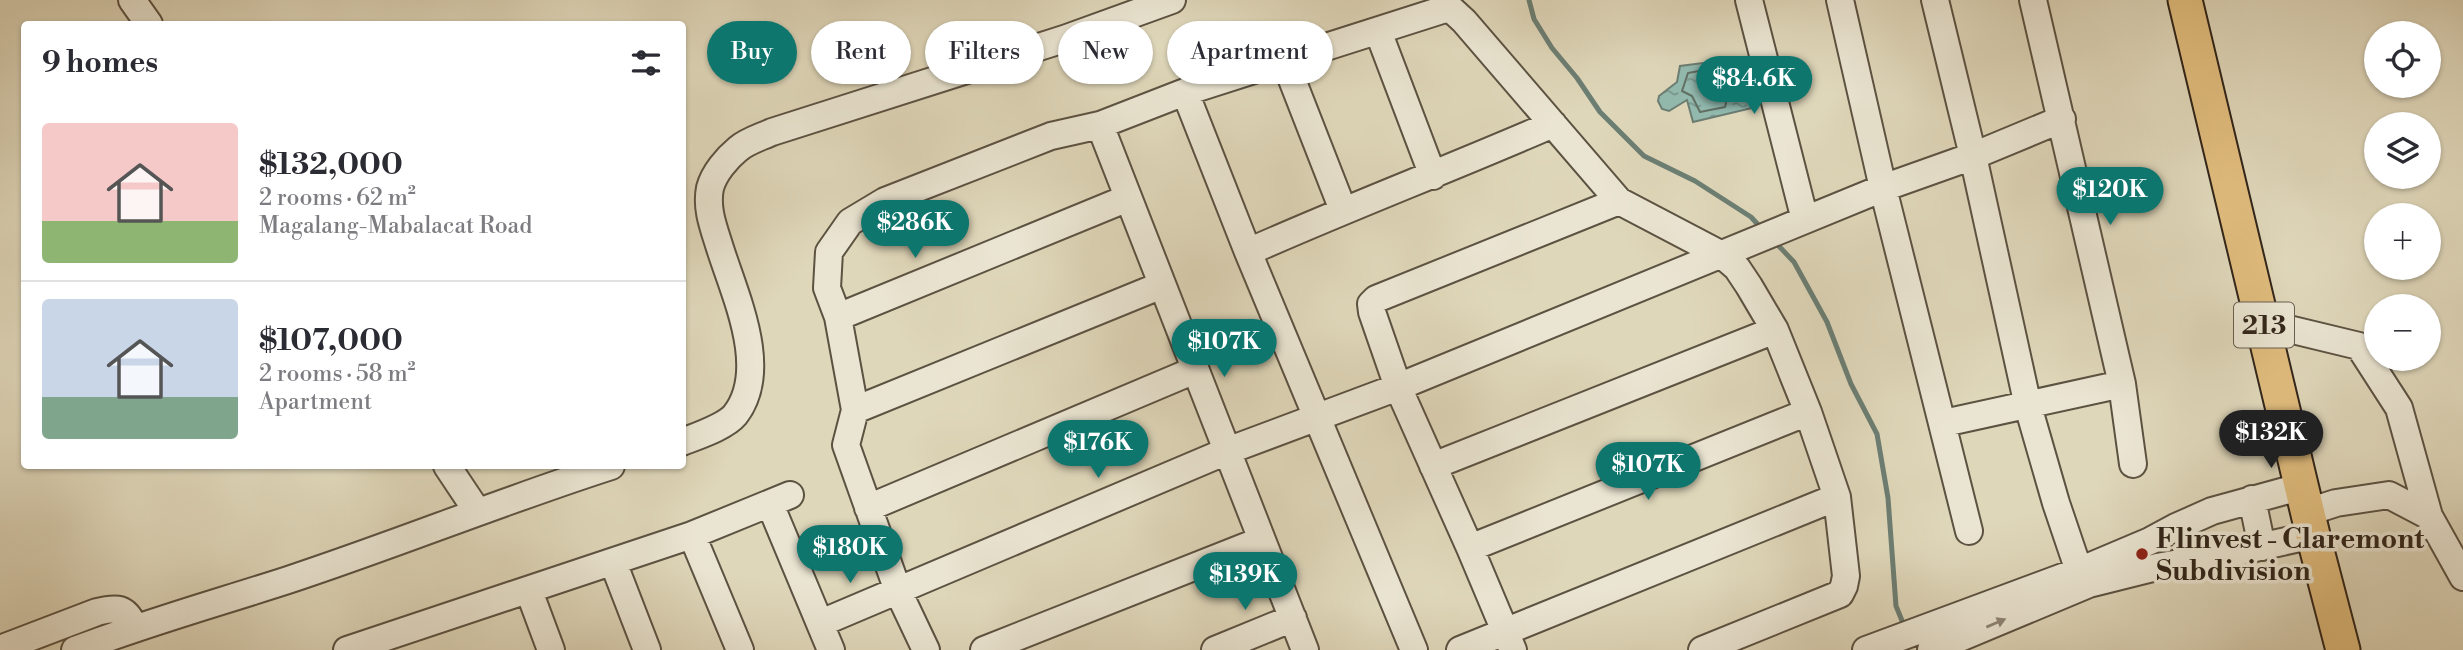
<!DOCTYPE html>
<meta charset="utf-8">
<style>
body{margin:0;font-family:"Libre Bodoni",serif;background:#f7f7f7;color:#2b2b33;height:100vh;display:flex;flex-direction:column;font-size:26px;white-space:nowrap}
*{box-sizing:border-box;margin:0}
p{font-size:23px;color:#7c7c81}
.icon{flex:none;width:38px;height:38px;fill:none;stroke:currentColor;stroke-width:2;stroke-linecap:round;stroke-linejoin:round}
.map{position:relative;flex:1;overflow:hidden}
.details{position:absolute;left:21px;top:21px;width:665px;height:448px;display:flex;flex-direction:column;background:#fff;border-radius:7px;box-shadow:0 2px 5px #0004}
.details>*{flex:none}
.banner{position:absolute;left:707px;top:21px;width:665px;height:63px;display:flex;gap:14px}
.tools{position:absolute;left:2364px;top:21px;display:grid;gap:14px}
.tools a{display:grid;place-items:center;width:77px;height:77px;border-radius:50%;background:#fff;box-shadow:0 2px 5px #0004;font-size:35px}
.price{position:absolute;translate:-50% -60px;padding:0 16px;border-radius:24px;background:#0f766e;color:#fff;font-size:23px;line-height:46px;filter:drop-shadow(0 2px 4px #0008)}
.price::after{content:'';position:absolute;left:50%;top:42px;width:21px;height:16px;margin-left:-10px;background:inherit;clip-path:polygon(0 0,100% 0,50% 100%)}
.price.on{background:#222;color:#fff}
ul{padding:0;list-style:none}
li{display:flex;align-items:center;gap:21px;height:175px;padding:0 21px}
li+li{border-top:2px solid #e1e1e2}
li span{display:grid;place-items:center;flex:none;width:196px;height:140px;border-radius:7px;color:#555}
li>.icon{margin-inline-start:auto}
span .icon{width:84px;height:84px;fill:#fffc;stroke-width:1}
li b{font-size:30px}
h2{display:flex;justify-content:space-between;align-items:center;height:84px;padding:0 21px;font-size:30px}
.chip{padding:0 24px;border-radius:32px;background:#fff;box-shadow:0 2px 5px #0004;font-size:24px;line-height:63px}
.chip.on{background:#0f766e;color:#fff}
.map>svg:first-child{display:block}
</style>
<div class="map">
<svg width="2463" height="650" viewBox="0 0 2463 650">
<defs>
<pattern id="water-ripples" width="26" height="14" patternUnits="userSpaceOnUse" patternTransform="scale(1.75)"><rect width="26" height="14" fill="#93baaf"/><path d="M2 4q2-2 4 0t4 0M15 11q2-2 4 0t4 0" fill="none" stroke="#79978e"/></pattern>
</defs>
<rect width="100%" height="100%" fill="#dfd7ba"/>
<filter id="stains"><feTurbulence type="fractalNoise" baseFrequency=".00286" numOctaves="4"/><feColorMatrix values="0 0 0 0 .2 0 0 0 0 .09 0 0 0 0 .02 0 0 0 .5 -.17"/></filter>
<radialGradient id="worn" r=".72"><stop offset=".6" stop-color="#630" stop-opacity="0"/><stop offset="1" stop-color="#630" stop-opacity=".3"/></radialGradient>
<path fill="url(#water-ripples)" stroke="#6c7e73" stroke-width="2" d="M1703,63L1709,72L1725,76L1731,99L1751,94L1752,108L1693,122L1687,100L1669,111L1662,109L1658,101L1659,96L1677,82L1680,66Z"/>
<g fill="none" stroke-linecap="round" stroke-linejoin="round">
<path stroke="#627064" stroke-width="2" d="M1699,71L1705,78L1720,84L1726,103L1725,107L1700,112L1692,96L1682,91L1688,73Z"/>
<path stroke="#6c7e73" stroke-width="5" d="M1529,0L1534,19L1552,48L1577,78L1600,112L1644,156L1695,181L1751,217L1762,229
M1774,241L1794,262L1827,322L1851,384L1877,434L1888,498L1896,606L1905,628"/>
<g stroke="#5c5242" stroke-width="30">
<path id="minor" d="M132,0L149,24
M1749,0L1805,220
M1840,0L1883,188L1969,531
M1935,0L1973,156L2028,406L2056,503L2079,571L2089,584
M2033,0L2122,384L2133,464
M1378,31L1433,176
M1284,59L1343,210
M1185,92L1248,252L1414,650
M1100,125L1305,650
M1248,252C1349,207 1452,168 1553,124
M838,317L827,288L829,252L850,222L885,201L1051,136L1100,125L1185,92L1445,9L1452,10L1464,21L1619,201L1722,255L1737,268L1749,286L1775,330L1808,412L1837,497L1846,576L1844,586L1840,594L1702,650
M2264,323L2359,346L2399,408L2429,516
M855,410L838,317L1128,198
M1944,423L2122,384
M682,442C697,436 725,427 735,415C771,369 734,294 719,245C713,226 706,208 710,188C714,173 727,158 738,149C747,141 761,137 772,132L1064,39L1172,0
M447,466L477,511
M1433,466L1775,330
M2252,499L2262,547
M770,504L831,650
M868,508L1195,370
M2308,512L2336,503L2389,495L2429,516L2463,577
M692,535L740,650
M1470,548L1808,412
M613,562L647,650
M529,591L551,650
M821,623L1227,451L1398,387L1883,188L1973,156L2062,119
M0,649L97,612C117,607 126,607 134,627
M75,650C145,623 217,603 288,580C397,544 502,501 611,466
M347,650L692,535L790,495
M926,650L898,591L846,445L855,410L1162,285
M984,650L1262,540
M1215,650L1293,618
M1460,650L1837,497
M1513,650L1470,548L1398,387L1372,312L1371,304L1376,299L1619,201
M1866,650L2079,571L2150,541L2176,527L2212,511L2303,486
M1931,650L2089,584L2157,567L2219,556L2313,535"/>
</g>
<g stroke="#31251a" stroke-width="37">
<path id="major" d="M2185,0L2313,535L2343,650"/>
</g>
<use href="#minor" stroke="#eae5d2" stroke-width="26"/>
<use href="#major" stroke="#e0bc7d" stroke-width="33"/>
</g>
<defs><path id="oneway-solid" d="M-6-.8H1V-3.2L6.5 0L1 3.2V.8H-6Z" transform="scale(1.75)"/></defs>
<use fill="#8e8576" href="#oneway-solid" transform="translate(1996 623) rotate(-23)"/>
<circle fill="#8f2418" stroke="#eae5d2" stroke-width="2.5" cx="2142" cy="554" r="7"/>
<g text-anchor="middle" stroke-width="7" stroke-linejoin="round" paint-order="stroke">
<rect fill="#eae5d2" stroke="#685f51" stroke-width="2" x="2234" y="302.5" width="60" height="45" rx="5"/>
<g font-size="26" font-weight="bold" fill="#31251a">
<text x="2264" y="334">213</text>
</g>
<g font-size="28" font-weight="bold" fill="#31251a" stroke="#eae5d2" text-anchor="start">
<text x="2156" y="548">Flinvest - Claremont<tspan x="2156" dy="32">Subdivision</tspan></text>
</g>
</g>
<rect width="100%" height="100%" filter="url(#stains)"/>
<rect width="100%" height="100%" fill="url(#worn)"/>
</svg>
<div class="tools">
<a><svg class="icon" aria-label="locate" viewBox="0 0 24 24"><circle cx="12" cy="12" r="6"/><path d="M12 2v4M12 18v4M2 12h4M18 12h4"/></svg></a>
<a><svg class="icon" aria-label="layers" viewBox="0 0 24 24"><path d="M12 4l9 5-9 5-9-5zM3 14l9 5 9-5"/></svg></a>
<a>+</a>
<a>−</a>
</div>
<b class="price" style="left:1754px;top:116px">$84.6K</b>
<b class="price" style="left:2110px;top:227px">$120K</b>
<b class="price" style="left:915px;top:260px">$286K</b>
<b class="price" style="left:1224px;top:379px">$107K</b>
<b class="price on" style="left:2271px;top:470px">$132K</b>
<b class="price" style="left:1098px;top:480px">$176K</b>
<b class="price" style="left:1648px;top:502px">$107K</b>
<b class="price" style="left:850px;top:585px">$180K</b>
<b class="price" style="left:1245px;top:612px">$139K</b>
<div class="banner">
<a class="chip on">Buy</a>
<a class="chip">Rent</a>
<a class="chip">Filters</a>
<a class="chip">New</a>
<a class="chip">Apartment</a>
</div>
<section class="details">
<h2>9 homes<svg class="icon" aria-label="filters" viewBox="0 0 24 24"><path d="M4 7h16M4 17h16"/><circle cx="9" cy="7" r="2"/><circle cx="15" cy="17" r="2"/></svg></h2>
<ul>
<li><span style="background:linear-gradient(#f6c9c9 70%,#8fb573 0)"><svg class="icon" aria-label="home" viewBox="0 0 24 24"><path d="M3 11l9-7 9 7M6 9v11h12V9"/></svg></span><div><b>$132,000</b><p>2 rooms · 62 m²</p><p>Magalang-Mabalacat Road</p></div></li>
<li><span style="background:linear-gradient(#c9d6e8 70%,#7fa58c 0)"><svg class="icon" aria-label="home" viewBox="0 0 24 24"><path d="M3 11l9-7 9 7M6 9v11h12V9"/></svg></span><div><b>$107,000</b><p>2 rooms · 58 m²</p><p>Apartment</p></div></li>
</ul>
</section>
</div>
